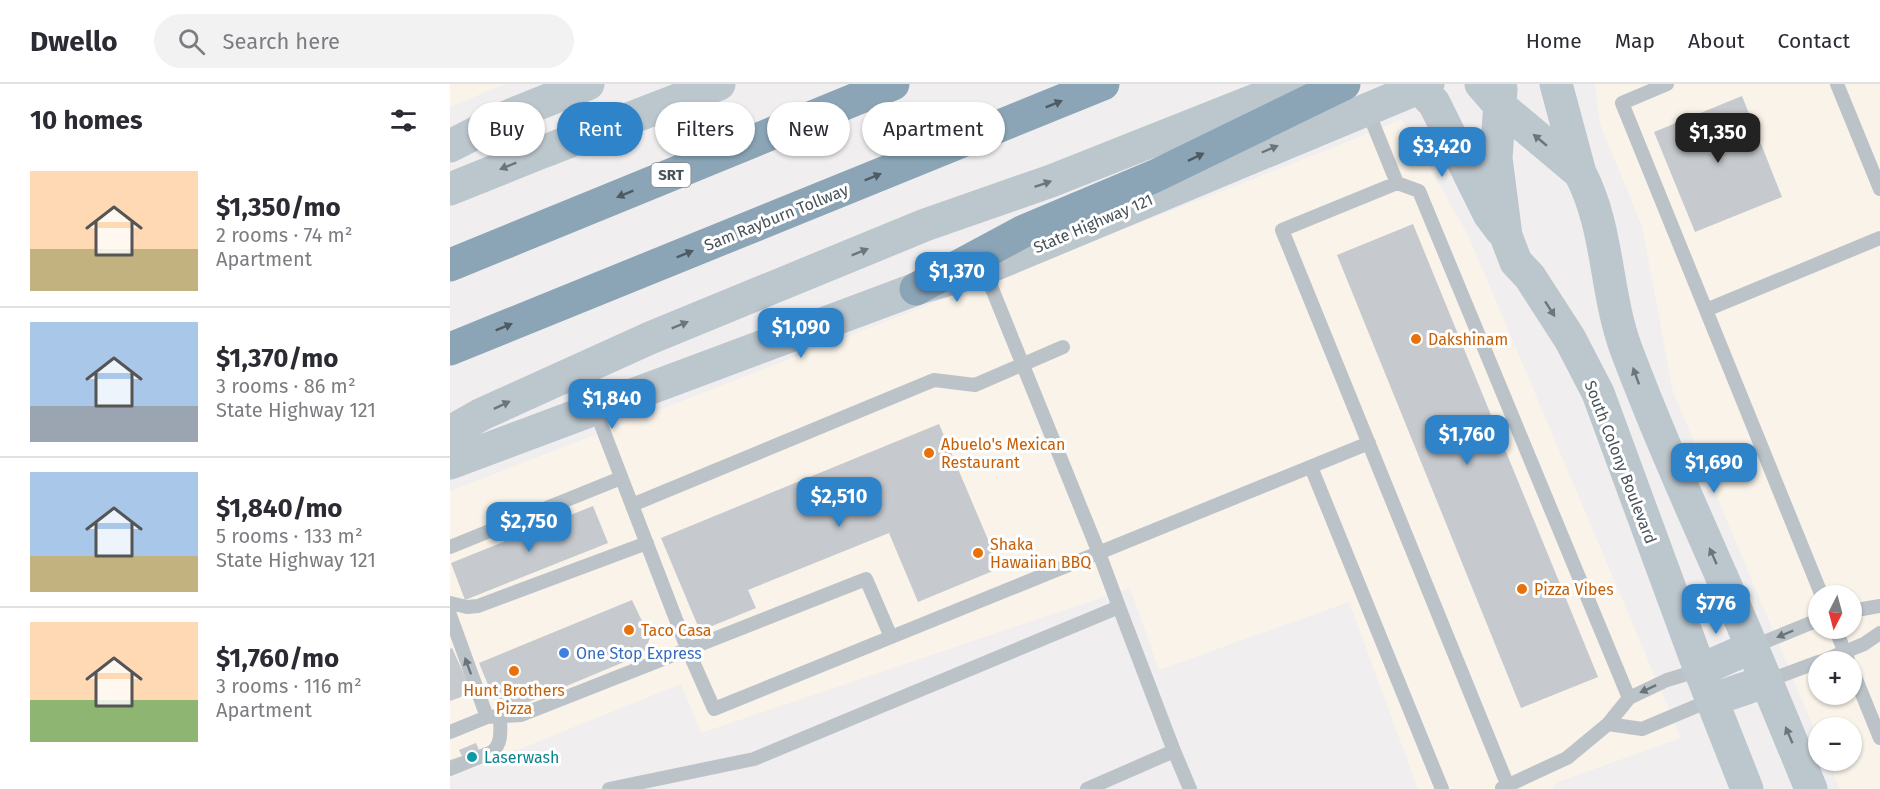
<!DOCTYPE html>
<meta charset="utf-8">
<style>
body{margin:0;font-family:"Fira Sans",sans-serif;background:#f2f2f3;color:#2b2b33;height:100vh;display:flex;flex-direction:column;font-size:22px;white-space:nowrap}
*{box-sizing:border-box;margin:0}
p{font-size:20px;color:#7c7c81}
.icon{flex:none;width:33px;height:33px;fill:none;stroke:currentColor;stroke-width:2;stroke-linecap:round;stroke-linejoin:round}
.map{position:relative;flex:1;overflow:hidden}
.side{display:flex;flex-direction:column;background:#fff;width:450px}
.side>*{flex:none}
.banner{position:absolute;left:18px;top:18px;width:570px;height:54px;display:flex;gap:12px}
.needle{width:39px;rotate:186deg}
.buttons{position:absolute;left:1358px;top:501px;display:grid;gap:12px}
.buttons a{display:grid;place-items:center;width:54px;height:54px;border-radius:50%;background:#fff;box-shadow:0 2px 4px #0004;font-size:30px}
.price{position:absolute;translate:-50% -51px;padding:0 14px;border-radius:12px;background:#2f83c9;color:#fff;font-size:20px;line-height:39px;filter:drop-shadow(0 2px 3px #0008)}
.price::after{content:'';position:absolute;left:50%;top:36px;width:18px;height:14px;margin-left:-9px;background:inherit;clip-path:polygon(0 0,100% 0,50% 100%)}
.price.current{background:#222;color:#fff}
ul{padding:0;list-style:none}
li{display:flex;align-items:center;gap:18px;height:150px;padding:0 30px}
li+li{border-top:2px solid #e1e1e2}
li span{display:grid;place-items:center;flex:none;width:168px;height:120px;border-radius:0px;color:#555}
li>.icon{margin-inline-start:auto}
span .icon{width:72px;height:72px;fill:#fffc;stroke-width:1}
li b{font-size:26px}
h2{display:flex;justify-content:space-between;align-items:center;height:72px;padding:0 30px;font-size:26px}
.tag{padding:0 21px;border-radius:27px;background:#fff;box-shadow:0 2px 4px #0004;font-size:21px;line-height:54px}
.tag.current{background:#2f83c9;color:#fff}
header{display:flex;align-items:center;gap:36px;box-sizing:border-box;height:84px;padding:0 30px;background:#fff;border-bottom:2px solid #e1e1e2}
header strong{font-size:28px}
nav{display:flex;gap:33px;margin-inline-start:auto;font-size:21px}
.search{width:420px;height:54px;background:#f2f2f3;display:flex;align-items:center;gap:15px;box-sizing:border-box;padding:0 21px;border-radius:33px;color:#7c7c81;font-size:22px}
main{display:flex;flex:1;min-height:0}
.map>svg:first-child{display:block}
</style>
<header>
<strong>Dwello</strong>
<div class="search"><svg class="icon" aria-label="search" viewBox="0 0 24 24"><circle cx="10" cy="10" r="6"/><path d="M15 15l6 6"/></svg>Search here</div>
<nav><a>Home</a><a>Map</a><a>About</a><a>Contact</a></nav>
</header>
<main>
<section class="side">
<h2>10 homes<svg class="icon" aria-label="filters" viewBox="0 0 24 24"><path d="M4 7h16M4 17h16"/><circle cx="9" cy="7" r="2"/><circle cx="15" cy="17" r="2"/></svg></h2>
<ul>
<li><span style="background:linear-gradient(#ffd9b3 65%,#c2b280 0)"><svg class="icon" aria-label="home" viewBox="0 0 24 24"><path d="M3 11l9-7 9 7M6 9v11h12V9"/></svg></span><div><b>$1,350/mo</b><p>2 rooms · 74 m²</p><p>Apartment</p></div></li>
<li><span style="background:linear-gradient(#a9c7e8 70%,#9aa5b1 0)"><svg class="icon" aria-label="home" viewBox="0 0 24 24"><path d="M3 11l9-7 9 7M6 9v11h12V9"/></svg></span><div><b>$1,370/mo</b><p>3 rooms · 86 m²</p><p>State Highway 121</p></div></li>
<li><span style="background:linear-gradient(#a9c7e8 70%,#c2b280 0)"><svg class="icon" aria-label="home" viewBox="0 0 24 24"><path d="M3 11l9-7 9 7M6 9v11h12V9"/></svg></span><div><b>$1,840/mo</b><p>5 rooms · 133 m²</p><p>State Highway 121</p></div></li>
<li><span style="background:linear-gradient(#ffd9b3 65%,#8fb573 0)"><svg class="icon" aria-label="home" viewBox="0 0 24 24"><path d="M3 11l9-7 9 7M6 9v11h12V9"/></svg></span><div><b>$1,760/mo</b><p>3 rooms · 116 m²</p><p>Apartment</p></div></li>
</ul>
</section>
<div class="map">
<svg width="1430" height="705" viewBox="0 0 1430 705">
<rect width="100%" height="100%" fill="#f0eeee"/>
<path fill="#f9f3e9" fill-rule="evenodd" d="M0,0H55L0,23Z
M1145,0H1430V705H1390L1378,677L1401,676V644H1368V654L1223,308L1192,142L1150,40ZM1368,512H1401V544H1368ZM1368,578H1401V610H1368Z
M952,35L1018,151L1231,654L1108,698L1102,705H968L899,518L709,586L680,504L251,649L231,600L0,693V407L885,63Z"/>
<path fill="#c6c9cd" d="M1292,12L1332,113L1245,148L1204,48Z
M963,140L1148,593L1071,624L887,171Z
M489,340L550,484L468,518L439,449L298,506L306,524L250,547L211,454Z
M143,422L158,459L15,516L1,479Z
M182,516L200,554L193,570L64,624L44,615L29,579Z
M2,564L18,599L11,613L0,617V565Z
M26,659L29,666L0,689V676L12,672L9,666Z"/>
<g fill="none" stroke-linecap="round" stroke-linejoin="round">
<path stroke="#bbc3c9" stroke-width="14" d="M1217,0L1172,19L1372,512
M1387,0L1430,105
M917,25L947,99L832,146L1058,702
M947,99L969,107L1179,614
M534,185L649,469L669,523
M1256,226L1430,154
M145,325L237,564L264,625L919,359
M861,383L992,705
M182,421L484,296L525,301L613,263
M0,463L171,394
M0,519L17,523L28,522L197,459
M1401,527L1430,522
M0,531L37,633
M1385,544L1398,576
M1302,563L1368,536
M1370,578L1414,560L1430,549
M1401,583L1430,654
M1317,597L1368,578
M1158,640L1192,645L1261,616
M0,648L37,633L71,631L416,495L441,553
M0,685L42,668C53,659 50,645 50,632
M1052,704L1117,674L1158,640L1179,614L1217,596L1250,586
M159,705L304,675L669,523L724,667
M637,705L724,667L740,705"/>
<path stroke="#bcc6cd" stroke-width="33" d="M965,0L984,19L1039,130L1051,146
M1031,0L1050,22L1130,89C1159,144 1155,208 1176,265C1205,342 1238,416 1271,491C1302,562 1332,634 1361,705
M1106,0L1130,89
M1051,5L1046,74L1056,152L1066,178L1080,193L1120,255L1148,309L1250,586L1297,705
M0,62L63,30L138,0
M0,105L82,72L269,0
M0,348L32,330L200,254L475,141L601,97L846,0
M0,379L466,205L534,185L978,0
M1250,586L1302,563
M1261,616L1317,597"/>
<path stroke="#8ba5b7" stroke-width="33" d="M0,181L443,0
M466,205L572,148L705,92L894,0
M0,265L653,0"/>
</g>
<defs><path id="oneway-solid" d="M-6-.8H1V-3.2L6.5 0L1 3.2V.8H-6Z" transform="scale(1.5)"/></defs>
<g fill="#4f5b62">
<use href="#oneway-solid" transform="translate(604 20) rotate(-22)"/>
<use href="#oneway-solid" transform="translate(746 73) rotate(-26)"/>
<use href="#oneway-solid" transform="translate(423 93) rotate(-22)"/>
<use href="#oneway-solid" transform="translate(175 110) rotate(158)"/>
<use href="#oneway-solid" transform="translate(235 170) rotate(-22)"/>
<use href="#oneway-solid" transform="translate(54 243) rotate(-22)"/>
</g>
<g fill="#6b767c">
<use href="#oneway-solid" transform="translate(1090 56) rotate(-140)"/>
<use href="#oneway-solid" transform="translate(820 65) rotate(-23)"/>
<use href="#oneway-solid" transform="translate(58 82) rotate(158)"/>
<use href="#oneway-solid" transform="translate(593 100) rotate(-19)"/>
<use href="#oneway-solid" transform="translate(410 168) rotate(-22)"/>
<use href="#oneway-solid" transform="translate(1100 225) rotate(57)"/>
<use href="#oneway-solid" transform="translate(230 241) rotate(-22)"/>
<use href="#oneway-solid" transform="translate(1186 292) rotate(-110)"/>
<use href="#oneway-solid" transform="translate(52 321) rotate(-25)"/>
<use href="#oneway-solid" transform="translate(1263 472) rotate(-114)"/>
<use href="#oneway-solid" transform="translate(1339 651) rotate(-113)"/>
</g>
<g fill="#6a757b">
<use href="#oneway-solid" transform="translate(1335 550) rotate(157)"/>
<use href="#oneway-solid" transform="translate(18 582) rotate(-110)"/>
<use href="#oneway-solid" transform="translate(1198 605) rotate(155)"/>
</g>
<g fill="#e8710a" stroke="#fff" stroke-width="2">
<circle cx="966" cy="255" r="6"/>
<circle cx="479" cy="369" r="6"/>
<circle cx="528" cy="469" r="6"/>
<circle cx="1072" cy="505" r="6"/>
<circle cx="179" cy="546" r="6"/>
<circle cx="64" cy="587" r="6"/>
</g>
<circle fill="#3f7fe0" stroke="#fff" stroke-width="2" cx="114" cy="569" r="6"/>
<circle fill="#0f9aa8" stroke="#fff" stroke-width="2" cx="22" cy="673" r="6"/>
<g text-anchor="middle" stroke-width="6" stroke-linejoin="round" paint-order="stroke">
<rect fill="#fff" stroke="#7f878b" stroke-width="1.5" x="201.5" y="79" width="39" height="24" rx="4.5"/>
<g font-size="15" font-weight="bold" fill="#485359">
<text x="221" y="96">SRT</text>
</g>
<g font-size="16" fill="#485359" stroke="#fff">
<text transform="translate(326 133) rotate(-22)" y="6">Sam Rayburn Tollway</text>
<text transform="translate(643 139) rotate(-23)" y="6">State Highway 121</text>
<text transform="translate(1171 378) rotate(69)" y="6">South Colony Boulevard</text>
</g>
<g font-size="16" fill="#c56008" stroke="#fff" text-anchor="start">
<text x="978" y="261">Dakshinam</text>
<text x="491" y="366">Abuelo's Mexican<tspan x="491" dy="18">Restaurant</tspan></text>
<text x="540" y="466">Shaka<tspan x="540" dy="18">Hawaiian BBQ</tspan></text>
<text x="1084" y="511">Pizza Vibes</text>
<text x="191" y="552">Taco Casa</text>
<text x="64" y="612" text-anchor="middle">Hunt Brothers<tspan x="64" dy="18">Pizza</tspan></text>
</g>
<g font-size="16" fill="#366cbe" stroke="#fff" text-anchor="start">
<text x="126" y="575">One Stop Express</text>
</g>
<g font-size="16" fill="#0d838f" stroke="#fff" text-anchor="start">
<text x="34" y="679">Laserwash</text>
</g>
</g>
</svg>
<div class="buttons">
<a><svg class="needle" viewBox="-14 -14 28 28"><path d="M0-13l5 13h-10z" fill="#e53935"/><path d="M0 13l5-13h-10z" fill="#7c7c81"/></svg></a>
<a>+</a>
<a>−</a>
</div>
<b class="price current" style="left:1268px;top:80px">$1,350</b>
<b class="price" style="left:992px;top:94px">$3,420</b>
<b class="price" style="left:507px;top:219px">$1,370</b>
<b class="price" style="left:351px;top:275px">$1,090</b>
<b class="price" style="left:162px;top:346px">$1,840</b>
<b class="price" style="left:1017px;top:382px">$1,760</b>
<b class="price" style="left:1264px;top:410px">$1,690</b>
<b class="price" style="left:389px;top:444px">$2,510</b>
<b class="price" style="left:79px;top:469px">$2,750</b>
<b class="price" style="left:1266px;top:551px">$776</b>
<div class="banner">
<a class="tag">Buy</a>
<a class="tag current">Rent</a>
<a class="tag">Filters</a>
<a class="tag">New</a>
<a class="tag">Apartment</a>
</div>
</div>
</main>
